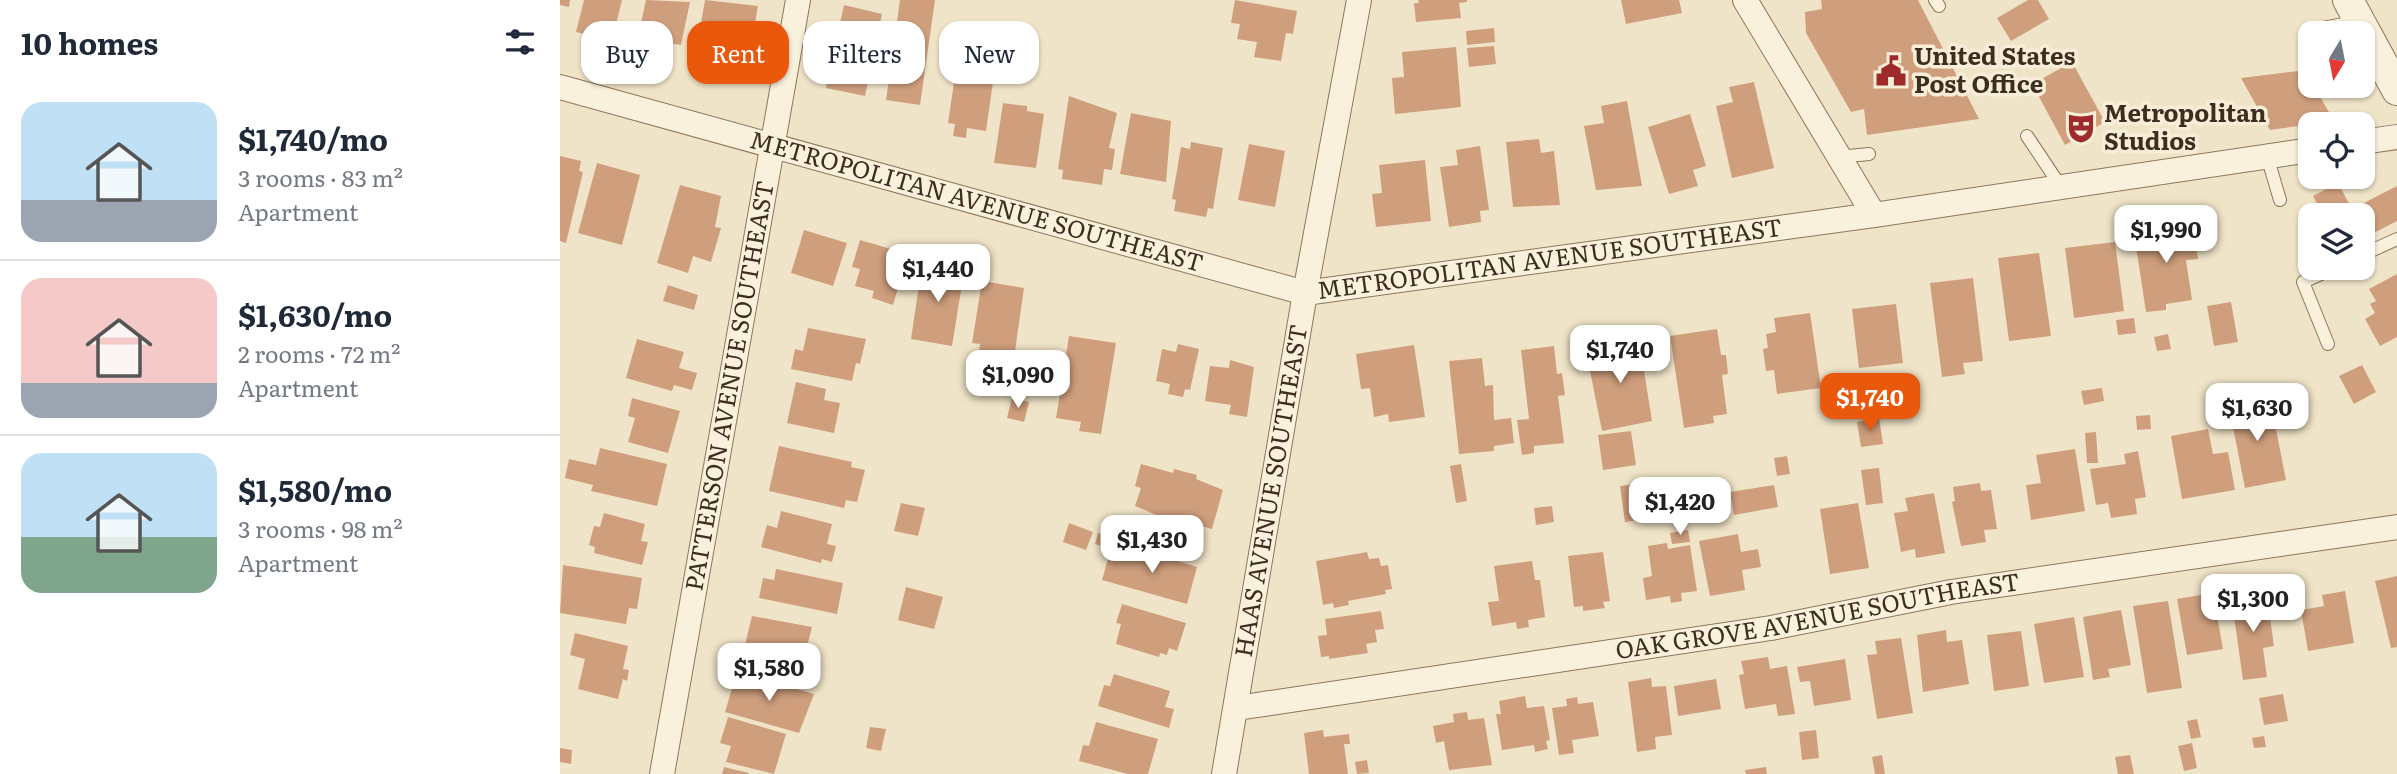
<!DOCTYPE html>
<meta charset="utf-8">
<style>
body{margin:0;font-family:Literata,serif;background:#f2f2f3;color:#1f2937;height:100vh;display:flex;flex-direction:column;font-size:26px;white-space:nowrap}
*{box-sizing:border-box;margin:0}
p{font-size:23px;color:#747a83}
.icon{flex:none;width:38px;height:38px;fill:none;stroke:currentColor;stroke-width:2;stroke-linecap:round;stroke-linejoin:round}
.map{position:relative;flex:1;overflow:hidden}
.side{display:flex;flex-direction:column;background:#fff;width:560px}
.side>*{flex:none}
.guide{position:absolute;left:21px;top:21px;width:665px;height:63px;display:flex;gap:14px}
.needle{width:46px;rotate:190deg}
.tools{position:absolute;left:1738px;top:21px;display:grid;gap:14px}
.tools a{display:grid;place-items:center;width:77px;height:77px;border-radius:14px;background:#fff;box-shadow:0 2px 5px #0004;font-size:35px}
.price{position:absolute;translate:-50% -60px;padding:0 16px;border-radius:14px;background:#fff;color:#222;font-size:23px;line-height:46px;filter:drop-shadow(0 2px 4px #0008)}
.price::after{content:'';position:absolute;left:50%;top:42px;width:21px;height:16px;margin-left:-10px;background:inherit;clip-path:polygon(0 0,100% 0,50% 100%)}
.price.selected{background:#ea580c;color:#fff}
ul{padding:0;list-style:none}
li{display:flex;align-items:center;gap:21px;height:175px;padding:0 21px}
li+li{border-top:2px solid #e0e1e3}
li span{display:grid;place-items:center;flex:none;width:196px;height:140px;border-radius:21px;color:#555}
li>.icon{margin-inline-start:auto}
span .icon{width:84px;height:84px;fill:#fffc;stroke-width:1}
li b{font-size:30px}
h2{display:flex;justify-content:space-between;align-items:center;height:84px;padding:0 21px;font-size:30px}
.chip{padding:0 24px;border-radius:21px;background:#fff;box-shadow:0 2px 5px #0004;font-size:24px;line-height:63px}
.chip.selected{background:#ea580c;color:#fff}
main{display:flex;flex:1;min-height:0}
.map>svg:first-child{display:block}
</style>
<main>
<section class="side">
<h2>10 homes<svg class="icon" aria-label="filters" viewBox="0 0 24 24"><path d="M4 7h16M4 17h16"/><circle cx="9" cy="7" r="2"/><circle cx="15" cy="17" r="2"/></svg></h2>
<ul>
<li><span style="background:linear-gradient(#bfe0f5 70%,#9aa5b1 0)"><svg class="icon" aria-label="home" viewBox="0 0 24 24"><path d="M3 11l9-7 9 7M6 9v11h12V9"/></svg></span><div><b>$1,740/mo</b><p>3 rooms · 83 m²</p><p>Apartment</p></div></li>
<li><span style="background:linear-gradient(#f6c9c9 75%,#9aa5b1 0)"><svg class="icon" aria-label="home" viewBox="0 0 24 24"><path d="M3 11l9-7 9 7M6 9v11h12V9"/></svg></span><div><b>$1,630/mo</b><p>2 rooms · 72 m²</p><p>Apartment</p></div></li>
<li><span style="background:linear-gradient(#bfe0f5 60%,#7fa58c 0)"><svg class="icon" aria-label="home" viewBox="0 0 24 24"><path d="M3 11l9-7 9 7M6 9v11h12V9"/></svg></span><div><b>$1,580/mo</b><p>3 rooms · 98 m²</p><p>Apartment</p></div></li>
</ul>
</section>
<div class="map">
<svg width="1837" height="774" viewBox="0 0 1837 774">
<rect width="100%" height="100%" fill="#f0e4c8"/>
<path fill="#cf9f7d" d="M0,0H10L9,7L0,5Z
M24,0H62L52,41L16,32Z
M86,0L130,2L121,45L109,43L107,56L75,50Z
M145,0L198,6L185,78L133,69Z
M340,0H375L360,105L326,100Z
M675,0L737,11L733,34L726,33L721,61L694,57L697,42L677,39L680,24L671,23Z
M858,0H907V2L899,3L901,18L856,22L854,3H859Z
M1061,0H1119L1122,13L1066,24Z
M1261,0H1358L1419,119L1307,135L1304,109L1291,112L1246,33L1245,12L1262,9Z
M1468,0H1478L1489,19L1451,41L1437,18Z
M284,5L322,14L305,96L266,88Z
M934,28L935,42L907,45L906,31Z
M934,46L936,64L909,67L907,48Z
M896,47L901,107L835,114L832,78L844,77L842,52Z
M1512,62L1545,122L1505,145L1478,95L1483,92L1478,81Z
M396,69L434,75L426,131L407,128L406,138L393,136L395,124L388,123Z
M1746,70L1750,86H1754L1774,121L1710,130L1681,78Z
M1194,82L1214,168L1172,178L1156,106L1173,102L1169,87Z
M509,96L557,113L549,148L555,149L552,170L544,169L542,185L502,179L503,170L498,169Z
M1067,101L1082,186L1036,190L1024,126L1044,123L1041,106Z
M443,103L467,106V111L484,114L476,168L434,163Z
M571,113L611,121L606,182L560,174Z
M1130,114L1146,166L1133,170L1138,186L1109,194L1088,127Z
M979,139L981,153L994,151L1000,205L953,207L946,142Z
M631,142L663,148L653,209L648,208L646,217L614,211L616,200L612,199L621,147L630,149Z
M689,144L725,151L715,207L678,200Z
M920,146L929,210L920,211L921,222L889,227L880,167L898,165L896,150Z
M0,156L21,161L19,171L23,172L6,243L0,241Z
M865,160L871,221L816,227L812,194L822,193L819,165Z
M37,163L80,175L62,245L18,233Z
M1778,183L1792,209L1837,186V221L1802,239V215H1763L1753,196Z
M120,185L161,196L155,227L161,228L151,262L133,256L128,273L97,263Z
M1633,225L1638,259L1626,260L1632,300L1606,304V310L1586,312L1574,233Z
M244,230L287,243L273,286L231,273Z
M300,240L348,254L333,305L312,298L314,291L295,286L300,269L292,267Z
M1555,242L1564,311L1514,318L1505,248Z
M1479,253L1491,336L1449,341L1438,258Z
M379,262L405,266L392,346L351,339L362,265L378,268Z
M1837,274V337L1820,346L1805,319L1815,313L1810,304L1816,301L1809,289Z
M1413,278L1423,361L1403,363L1405,374L1382,377L1370,283Z
M422,281L464,288L454,358L441,357L440,362L418,358L420,344L412,343Z
M108,285L138,295L134,310L103,301Z
M1671,302L1678,342L1654,346L1647,306Z
M1336,304L1343,363L1299,368L1292,309Z
M1250,313L1261,388L1217,394L1214,370L1206,371L1203,349L1208,348L1206,334L1216,332L1214,318Z
M1574,318L1576,333L1558,335L1556,320Z
M248,328L306,339L300,364L296,363L292,381L231,369L235,349L243,351Z
M1157,329L1161,355H1166L1168,374L1162,375L1167,414L1153,416L1154,423L1124,428L1110,336Z
M1608,334L1611,349L1597,351L1594,337Z
M509,336L556,343L541,434L519,431L521,422L496,418Z
M1062,337L1074,344L1077,359L1082,358L1092,421L1042,431L1028,361L1038,359L1036,348L1048,339Z
M77,339L124,352L119,368L137,373L132,390L114,385L112,391L66,378Z
M618,344L639,349L630,390L625,389L623,397L608,394L610,384L596,381L602,349L616,352Z
M854,345L865,417L829,422L828,414L814,417L810,388L801,389L796,354Z
M994,346L997,374L1002,373L1005,395L998,396L1004,443L974,446V453L962,455L957,420L969,419L961,350Z
M922,358L925,386L933,385L934,420L951,418L954,443L934,446V451L899,454L889,361Z
M670,360L694,367L687,417L669,414L671,405L645,401L650,366L669,368Z
M1802,365L1816,392L1794,404L1779,376Z
M236,382L266,389L264,400L280,403L274,433L227,423Z
M1542,388L1544,401L1524,405L1521,391Z
M1682,397L1684,405L1710,399L1726,480L1685,488L1669,407L1675,406L1673,398Z
M72,398L120,411L108,453L68,442L75,418L68,416Z
M452,398L469,402L464,422L447,418Z
M1590,415L1591,429L1577,430L1576,416Z
M1319,418L1323,444L1301,447L1297,422Z
M1648,429L1653,454L1668,452L1675,490L1622,499L1611,436Z
M1071,431L1076,465L1043,470L1038,435Z
M1536,432L1538,463H1527L1525,433Z
M219,446L292,462L291,467L305,470L297,502L286,500L284,508L209,491Z
M40,448L107,464L97,506L31,491L33,485L5,478L9,459L36,465Z
M1515,449L1525,511L1471,520L1466,485L1481,483L1476,455Z
M1578,451L1586,497L1575,499L1577,514L1551,518L1548,503L1536,505L1530,469L1566,464L1564,454Z
M1227,456L1230,474L1217,476L1214,458Z
M581,464L613,473L614,469L637,475L636,479L663,490L652,529L624,521L622,527L600,521L601,517L575,506L581,488L575,486Z
M901,464L907,501L896,503L890,466Z
M1319,468L1323,503L1306,505L1301,470Z
M1115,479L1120,514L1065,522L1060,486Z
M1420,483L1421,491L1431,490L1437,529L1424,530L1426,542L1401,546L1392,502L1395,501L1393,487Z
M1214,485L1218,507L1174,515L1170,492Z
M1374,493L1385,553L1356,558L1355,549L1341,552L1334,513L1348,511L1345,498Z
M341,503L365,508L358,536L334,531Z
M1298,503L1309,568L1270,574L1260,509Z
M992,506L994,522L976,525L974,508Z
M221,511L272,524L267,544L276,546L272,562L262,559L261,563L201,547L207,525L217,528Z
M44,513L85,524L81,541L88,542L82,565L34,553L35,547L29,545L34,526L40,527Z
M509,523L533,532L526,550L503,542Z
M1128,530L1130,542L1112,544L1110,533Z
M538,533L553,537L550,549L535,544Z
M1178,534L1181,552L1198,549L1201,567L1182,570L1185,590L1150,596L1139,541Z
M1107,543L1108,549L1130,545L1137,591L1121,593L1122,601L1111,603L1110,596L1086,600L1083,578L1092,576L1088,546Z
M581,550L637,567L627,604L542,580L550,552L578,560Z
M807,552L809,559L819,558L821,566L828,565L832,589L825,590L826,594L788,601L789,605L774,608L773,603L763,605L756,561Z
M1043,552L1050,601L1043,602L1045,608L1023,611V606L1014,607L1008,556Z
M972,561L975,580H980L985,617L968,620L969,627L957,629L956,622L932,626L928,602L939,601L934,566Z
M3,565L82,578L77,609L69,608L66,624L0,613Z
M216,569L283,583L277,614L199,598L203,578L214,580Z
M1837,576V647L1831,648L1815,581Z
M346,587L383,597L374,629L338,620Z
M1695,590L1696,598L1707,596L1714,646L1703,648L1707,677L1683,680L1672,602L1685,600L1684,592Z
M1785,591L1794,643L1748,651L1741,610L1764,606L1762,595Z
M1653,593L1663,649L1627,655L1617,599Z
M1608,601L1622,688L1587,693L1573,606Z
M562,604L626,623L617,651L609,648L607,655L600,653L599,657L556,644L561,624L556,623Z
M1561,610L1571,665L1548,669L1550,677L1533,680L1523,617Z
M821,611L824,629L815,630L817,642L806,644L808,653L769,659V656L761,657L758,636L767,635L765,619Z
M192,616L252,627L241,671L182,657Z
M1514,617L1524,677L1484,683L1474,624Z
M1386,630L1387,642L1402,640L1409,684L1363,692L1357,635Z
M1461,631L1469,686L1434,691L1427,635Z
M15,633L68,646L63,669L69,670L67,681L63,679L58,699L18,689L25,659L10,655Z
M1341,638L1353,713L1317,719L1307,655L1317,654L1315,641Z
M1208,657L1210,669L1227,666L1235,714L1218,716L1216,704L1185,709L1179,675L1184,674L1181,661Z
M1285,659L1291,700L1254,706L1250,681L1240,682L1237,667Z
M177,672L254,694L239,733L165,712Z
M554,674L610,691L605,707L614,709L609,728L538,706L544,685L550,686Z
M1091,678L1092,687L1106,686L1112,735L1095,737L1096,749L1077,752L1068,682Z
M1156,679L1161,709L1118,716L1114,686Z
M1723,694L1728,721L1704,725L1699,698Z
M965,696L967,708L984,706L990,740L986,741L988,749L975,752L974,745L942,750L936,714H941L939,701Z
M1017,697L1018,704L1033,702L1039,736L1012,740L1014,753L999,755L992,708L1007,706L1006,699Z
M907,712L908,720L924,718L932,765L889,770L884,741L876,743L873,726L894,722L893,714Z
M168,717L226,734L214,774L166,762L171,746L160,743Z
M1637,719L1641,737L1631,739L1627,721Z
M536,722L598,739L588,774H568L519,761L523,745L529,746Z
M310,727L326,729L321,751L306,748Z
M763,730L764,737L789,734L790,744H784L788,774H749L744,733Z
M1256,730L1259,758L1242,760L1239,732Z
M1704,736L1706,747L1694,748L1692,738Z
M1632,743L1637,768L1624,771L1618,746Z
M0,748L12,750L11,764L0,762Z
M1322,755L1325,774H1315L1312,757Z
M1570,755L1574,774H1558L1555,757Z
M807,760L809,773L797,774L795,762Z
M164,767L189,773V774H162Z
M1206,767L1207,774H1186L1185,770Z"/>
<g fill="none" stroke-linecap="round" stroke-linejoin="round">
<g stroke="#8d765c" stroke-width="14">
<path id="service" d="M1375,0L1379,6
M1747,31L1799,21
M1467,136L1501,187
M1707,156L1720,200
M1278,157L1309,154
M1802,255L1837,239
M1768,344L1743,282L1774,268"/>
</g>
<g stroke="#8d765c" stroke-width="26">
<g id="minor">
<path d="M1185,0L1314,215"/>
<path id="s1" d="M0,87L745,293L1314,215L1750,150"/>
<path d="M1802,142L1837,137"/>
<path id="s2" d="M677,708L1211,628L1391,592L1837,527"/>
<path id="s3" d="M102,774L238,0"/>
<path id="s4" d="M664,774L745,293L799,0"/>
</g>
</g>
<g stroke="#8d765c" stroke-width="32">
<path id="tertiary" d="M1788,0L1837,90"/>
</g>
<use href="#service" stroke="#faf1dc" stroke-width="12"/>
<use href="#minor" stroke="#faf1dc" stroke-width="24"/>
<use href="#tertiary" stroke="#faf1dc" stroke-width="30"/>
</g>
<defs>
<g id="civic-bare" transform="scale(2.415)"><path d="M-.6-6.5H3V-4.5H.6V-3L4-1V1h2V6H-6V1h2V-1L-.6-3ZM-1.2 2.5V6h2.4V2.5Z" fill="#9e2a2b" stroke="#f7eed8" stroke-width="2.5" paint-order="stroke"/></g>
<g id="theatre-bare" transform="scale(2.415)"><path d="M-5-5.5Q0-4 5-5.5V0Q5 5 0 6Q-5 5-5 0ZM-3.3-2.5H-1v1.5H-3.3ZM1-2.5H3.3v1.5H1ZM-2.8 1Q0 5.5 2.8 1Z" fill="#9e2a2b" stroke="#f7eed8" stroke-width="2.5" paint-order="stroke"/></g>
</defs>
<g fill-rule="evenodd">
<use href="#civic-bare" x="1331" y="71"/>
<use href="#theatre-bare" x="1521" y="128"/>
</g>
<g text-anchor="middle" stroke-width="7" stroke-linejoin="round" paint-order="stroke">
<g font-size="24" font-weight="bold" fill="#3d2e20" stroke="#f7eed8" text-anchor="start">
<text x="1354" y="65">United States<tspan x="1354" dy="28">Post Office</tspan></text>
<text x="1544" y="122">Metropolitan<tspan x="1544" dy="28">Studios</tspan></text>
</g>
<g font-size="24" fill="#3d2e20" stroke="#f7eed8">
<text dy="8" stroke="none"><textPath href="#s1" startOffset="432">METROPOLITAN AVENUE SOUTHEAST</textPath></text>
<text dy="8" stroke="none"><textPath href="#s1" startOffset="1020">METROPOLITAN AVENUE SOUTHEAST</textPath></text>
<text dy="8" stroke="none"><textPath href="#s3" startOffset="394">PATTERSON AVENUE SOUTHEAST</textPath></text>
<text dy="8" stroke="none"><textPath href="#s4" startOffset="287">HAAS AVENUE SOUTHEAST</textPath></text>
<text dy="8" stroke="none"><textPath href="#s2" startOffset="588">OAK GROVE AVENUE SOUTHEAST</textPath></text>
</g>
</g>
</svg>
<div class="tools">
<a><svg class="needle" viewBox="-14 -14 28 28"><path d="M0-13l5 13h-10z" fill="#e53935"/><path d="M0 13l5-13h-10z" fill="#747a83"/></svg></a>
<a><svg class="icon" aria-label="locate" viewBox="0 0 24 24"><circle cx="12" cy="12" r="6"/><path d="M12 2v4M12 18v4M2 12h4M18 12h4"/></svg></a>
<a><svg class="icon" aria-label="layers" viewBox="0 0 24 24"><path d="M12 4l9 5-9 5-9-5zM3 14l9 5 9-5"/></svg></a>
</div>
<b class="price" style="left:1606px;top:265px">$1,990</b>
<b class="price" style="left:378px;top:304px">$1,440</b>
<b class="price" style="left:1060px;top:385px">$1,740</b>
<b class="price" style="left:458px;top:410px">$1,090</b>
<b class="price selected" style="left:1310px;top:433px">$1,740</b>
<b class="price" style="left:1697px;top:443px">$1,630</b>
<b class="price" style="left:1120px;top:537px">$1,420</b>
<b class="price" style="left:592px;top:575px">$1,430</b>
<b class="price" style="left:1693px;top:634px">$1,300</b>
<b class="price" style="left:209px;top:703px">$1,580</b>
<div class="guide">
<a class="chip">Buy</a>
<a class="chip selected">Rent</a>
<a class="chip">Filters</a>
<a class="chip">New</a>
</div>
</div>
</main>
